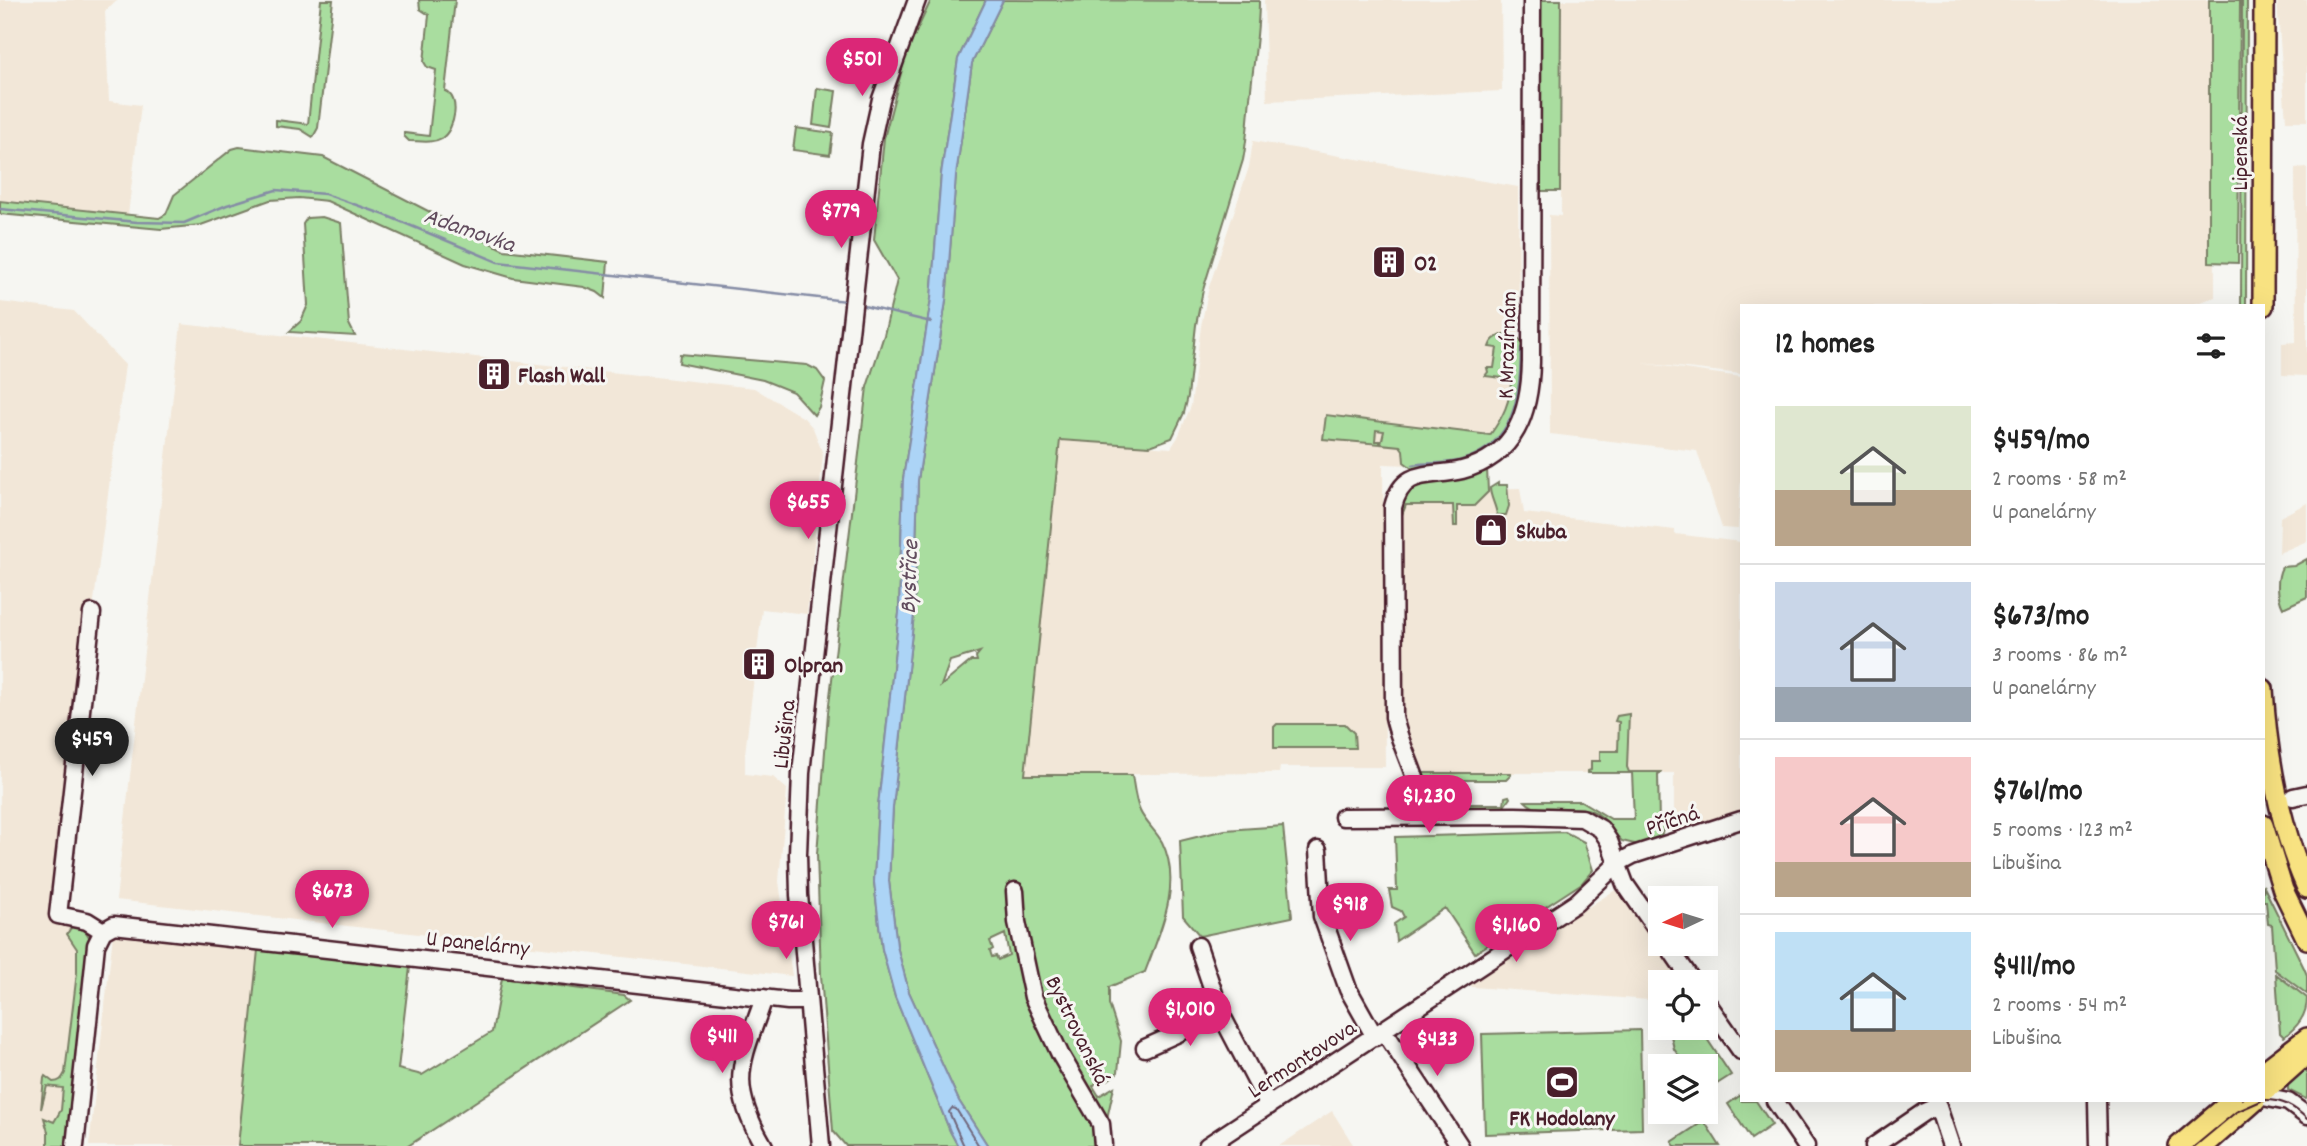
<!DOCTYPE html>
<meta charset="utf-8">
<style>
body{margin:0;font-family:Dekko,sans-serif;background:#f6f6f6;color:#222;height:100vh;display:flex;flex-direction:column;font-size:26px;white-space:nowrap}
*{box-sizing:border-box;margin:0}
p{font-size:23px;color:#767676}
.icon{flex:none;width:38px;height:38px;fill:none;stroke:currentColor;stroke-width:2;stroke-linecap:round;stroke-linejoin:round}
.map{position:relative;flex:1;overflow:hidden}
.details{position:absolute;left:1740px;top:304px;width:525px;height:798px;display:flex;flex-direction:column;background:#fff;border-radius:0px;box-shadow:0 7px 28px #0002}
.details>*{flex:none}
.needle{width:46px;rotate:266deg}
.buttons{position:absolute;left:1648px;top:886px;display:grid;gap:14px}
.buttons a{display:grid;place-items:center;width:70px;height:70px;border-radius:0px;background:#fff;box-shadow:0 7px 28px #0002;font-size:35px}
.price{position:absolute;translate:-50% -60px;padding:0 16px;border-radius:24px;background:#db2777;color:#fff;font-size:23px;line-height:46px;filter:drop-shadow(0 2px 4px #0008)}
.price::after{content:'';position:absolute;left:50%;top:42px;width:21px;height:16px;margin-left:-10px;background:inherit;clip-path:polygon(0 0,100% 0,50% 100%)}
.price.current{background:#222;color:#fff}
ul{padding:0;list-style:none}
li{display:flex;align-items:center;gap:21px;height:175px;padding:0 35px}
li+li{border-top:2px solid #e0e0e0}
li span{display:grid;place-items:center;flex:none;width:196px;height:140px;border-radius:0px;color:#555}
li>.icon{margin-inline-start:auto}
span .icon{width:84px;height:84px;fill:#fffc;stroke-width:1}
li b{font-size:30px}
h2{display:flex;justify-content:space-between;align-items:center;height:84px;padding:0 35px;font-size:30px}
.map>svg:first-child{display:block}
</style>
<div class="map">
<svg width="2307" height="1146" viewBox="0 0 2307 1146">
<rect width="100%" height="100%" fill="#f6f6f2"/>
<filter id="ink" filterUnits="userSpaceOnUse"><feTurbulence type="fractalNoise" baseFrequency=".0143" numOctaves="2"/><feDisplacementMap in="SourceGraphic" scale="14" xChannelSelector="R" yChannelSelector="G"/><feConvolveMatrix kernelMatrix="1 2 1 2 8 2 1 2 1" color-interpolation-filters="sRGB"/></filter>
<g filter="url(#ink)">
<path fill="#f2e7d8" d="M0,0H118L105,11L109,101L141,105L128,215L0,201Z
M1264,0H1501L1502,91L1267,101Z
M1562,0H2214L2215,297L2188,306H1741V374L1641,363L1741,377V474L1738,529L1722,528L1697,451L1550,434L1549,215L1561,216Z
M2277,0H2307V121H2286Z
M1253,141L1518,187L1519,316L1517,395L1486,444L1411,465L1383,464L1385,767H1280L1279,773L1025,775L1060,440L1171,448L1178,437L1191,406L1201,326L1209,287L1249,167Z
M2307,167V376L2282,375V343L2296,342L2295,168Z
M0,302L74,311L125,365L52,920L92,939L65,1146H0Z
M181,324L754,388L804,418L813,428L823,454L807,614L762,609L745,754V774L773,777L787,789L779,881L792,976L116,900Z
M1520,488L1524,513L1675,530V534L1741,542V813L1674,835V773H1426L1411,750L1403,720L1399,522L1409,497L1478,489Z
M2307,503V541L2279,553L2280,517Z
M1620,887L1683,982H1661V1011L1649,1000L1472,987L1469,983Z
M113,935L258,950L238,1146H89Z
M1332,1111L1354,1146H1279Z"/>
<path fill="#a9dd9f" stroke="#7a7e65" stroke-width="2" fill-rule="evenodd" d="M321,0H333L318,128L313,137L300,129L276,126V120L308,124Z
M419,0H455L445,91C461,97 455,129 442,138C432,144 419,141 409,141L404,136V133L429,136L436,70L427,67L424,62L429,15L420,9Z
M931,0H986L958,59L941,174L931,299L903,479L899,613L878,806L874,882L882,949L895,997L950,1131L958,1146H846L833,1131L821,975L817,854L828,713L867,387L884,335L897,280L874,240L884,138L906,54Z
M1003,0L1259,1C1259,31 1254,59 1251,89C1248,113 1248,136 1243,160L1203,290L1196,325L1188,396L1184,413L1172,438L1150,446L1060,440L1025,775H1132C1134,786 1135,800 1140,811C1145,822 1156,831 1162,842C1183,884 1160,932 1145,972L1109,987V1004L1121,1041L1118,1072L1108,1080L1101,1078L1093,1086L1099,1096L1114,1087L1106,1123L1062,1047L1038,994L1020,900L1010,901L1013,931L1028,999L1053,1052L1105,1146H988L959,1101L909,992L897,946L889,881L893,807L914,614L918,480L946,301L956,175L972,63ZM980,652L976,657L977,661H971L941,686L950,661ZM1005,934L1009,955L998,960L996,956L992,957L990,951L993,949L990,941Z
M1539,0H1561L1560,191H1540Z
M2209,0H2240L2238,263L2209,262Z
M2242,0H2247L2246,306H2241Z
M817,88L836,91L831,128L813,125Z
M796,128L833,133L830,155L793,150Z
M239,147L323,157L504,250L608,262L605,298L597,292L584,287L513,278L465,264L327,201L299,198L270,200L201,225L161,229L0,214V201L159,218L166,214L174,195L232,149Z
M322,217L341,223L349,324L355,336L289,332L301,321L308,305L303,224L307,218Z
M1504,334L1516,336L1524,345L1525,395L1502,441L1476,459L1414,470L1404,462L1403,450L1400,446L1381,444L1384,431L1376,430L1375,441H1380V444L1323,439L1326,415L1490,435C1503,417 1511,401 1511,379L1485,376L1488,372L1487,368H1494L1497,348L1489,347C1491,339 1497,336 1504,334Z
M680,354L807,365L817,370L825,381L819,407L814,415L793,392L763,380L679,363Z
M1487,468L1488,492L1474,506H1457V526H1454L1453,505H1406L1399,522C1400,501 1403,493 1422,482L1460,478Z
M1498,483V485H1507L1509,506L1506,515H1497C1496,505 1490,497 1490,488Z
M2307,559V597L2283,608C2277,596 2276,579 2282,567L2294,566Z
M1629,714L1627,767L1629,772H1662L1658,774L1659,823L1664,825C1663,841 1650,843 1636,847L1635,844L1622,841C1610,831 1607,816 1590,810C1571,804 1540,818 1525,801H1581L1611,819H1634L1632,773H1588V771L1591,770V761H1600V751H1618L1619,722L1615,721L1617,716Z
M1277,724H1345L1354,733L1355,748H1274V727Z
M1419,773H1511V775L1506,780H1422Z
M1509,796L1510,798L1502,809H1440L1434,804H1504L1505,797Z
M1283,826L1292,917L1200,936L1183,916L1180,841L1225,830Z
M1565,832L1584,842L1593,870L1582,883L1475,953L1445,908L1396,941L1394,924L1404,917L1401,911L1392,907L1389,890H1397L1395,837Z
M2263,885L2304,968L2307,975V994L2275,970L2272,925L2268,924L2266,901H2263Z
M77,925L84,929L91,940L68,1146H48V1132L44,1118L54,1122L61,1110L63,1088L47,1086L41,1109L44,1078L45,1076L53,1082C60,1082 62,1079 65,1073L77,972V949L67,934L72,926Z
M258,950L410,967L398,1069L422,1075L492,1032L502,978L624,995L630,1000L408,1146H238Z
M2276,974L2307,998C2307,1016 2297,1027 2284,1037L2280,1033Z
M1669,1027H1699L1731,1075L1706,1091V1066H1686L1674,1049Z
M1640,1030L1642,1129L1485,1134L1482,1034Z
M2307,1068V1098L2306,1099L2288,1090V1084Z
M1741,1095V1101H1756L1772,1125L1751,1139L1728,1104Z
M1704,1121L1720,1146H1675L1672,1142Z"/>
<path fill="#acd4f6" stroke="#858ca5" stroke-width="2" d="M986,0H1003L972,63L956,175L946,301L918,480L914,614L893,807L889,881L897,946L909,992L959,1101L988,1146H958L950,1131L895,997L882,949L874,882L878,806L899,613L903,479L931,299L941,174L958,59Z"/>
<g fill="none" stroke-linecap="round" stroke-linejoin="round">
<path stroke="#71677c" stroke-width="2" d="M964,1146L949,1112L952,1108L956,1109L979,1146"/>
<path stroke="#858ca5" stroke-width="2.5" d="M0,209L137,222L184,223L227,205L276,190L325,194L385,215L498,262L846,301
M860,305L931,322
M1413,465C1429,462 1446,465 1462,460C1515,444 1521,395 1521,348"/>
<g stroke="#4a1f2b" stroke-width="21">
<path id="minor" d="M92,613L58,915L87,921L103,931
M2293,797L2307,794
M1423,816C1422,781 1401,751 1394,717L1393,507C1403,466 1431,478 1462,470C1516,456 1530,412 1531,362L1532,0
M1343,817L1515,816L1582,818L1601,829L1609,841L1625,884L1661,936
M1318,850L1322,916L1348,989L1375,1037
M1015,891L1017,922L1033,997L1060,1054L1101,1124L1103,1145
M1666,943L1693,982
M1198,946L1221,1014L1269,1106
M1706,1001L1741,1051
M1384,1031L1460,1146
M1145,1048L1221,1014
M2263,1097L2288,1102L2307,1116
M1775,1101L1806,1146
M1936,1101L1951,1146
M2097,1101L2098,1146
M75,1146L96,945L103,931L114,925L788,1001H807
M764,1146C726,1082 742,1062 764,998
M821,1146L799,895L798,854L801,773L871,144L881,99L917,0
M1207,1146L1576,903L1618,863L1633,855L1741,820
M1874,1146L1924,1112L1938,1106"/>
</g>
<g stroke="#4a1f2b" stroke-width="24">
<path id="major" d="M2263,306L2264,0
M2263,689C2267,757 2279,825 2307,888
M2263,825L2283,890L2307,939
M2263,1072L2307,1038
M2263,1093L2307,1054
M2179,1146L2232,1101
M2204,1146L2255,1101"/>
</g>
<use href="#minor" stroke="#f6f6f2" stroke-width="16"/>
<use href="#major" stroke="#f8e281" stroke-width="19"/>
<path stroke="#4a1f2b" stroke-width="2" d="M2263,1100C2281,1099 2294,1106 2307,1119
M2195,1146L2236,1112L2261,1101"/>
</g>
</g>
<defs>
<g id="building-square" transform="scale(1.75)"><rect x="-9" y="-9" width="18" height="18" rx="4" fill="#4a1f2b" stroke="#f6f6f2"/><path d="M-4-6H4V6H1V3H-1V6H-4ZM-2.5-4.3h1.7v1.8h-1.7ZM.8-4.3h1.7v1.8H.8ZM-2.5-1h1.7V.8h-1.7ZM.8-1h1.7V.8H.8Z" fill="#fff"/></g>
<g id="shop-square" transform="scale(1.75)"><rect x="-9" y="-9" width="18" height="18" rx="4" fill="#4a1f2b" stroke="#f6f6f2"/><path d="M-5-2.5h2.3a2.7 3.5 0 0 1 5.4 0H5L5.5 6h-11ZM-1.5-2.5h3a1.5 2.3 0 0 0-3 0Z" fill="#fff"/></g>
<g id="stadium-square" transform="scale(1.75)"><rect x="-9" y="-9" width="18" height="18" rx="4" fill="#4a1f2b" stroke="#f6f6f2"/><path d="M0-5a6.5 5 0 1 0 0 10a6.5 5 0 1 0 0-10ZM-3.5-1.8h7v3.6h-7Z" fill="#fff"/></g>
</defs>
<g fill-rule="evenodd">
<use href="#building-square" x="1389" y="262"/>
<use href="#building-square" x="494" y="374"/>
<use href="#shop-square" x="1491" y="530"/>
<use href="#building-square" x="759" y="664"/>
<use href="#stadium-square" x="1562" y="1082"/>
</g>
<g text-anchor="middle" stroke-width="6" stroke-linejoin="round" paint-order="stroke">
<g font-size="23" fill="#4a1f2b" stroke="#f6f6f2">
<text transform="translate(2239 153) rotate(-90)" y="8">Lipenská</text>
<text transform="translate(1506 345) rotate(-88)" y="8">K Mrazírnám</text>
<text transform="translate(783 734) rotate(-84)" y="8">Libušina</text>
<text transform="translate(1672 819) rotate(-18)" y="8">Příčná</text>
<text transform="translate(478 942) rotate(6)" y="8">U panelárny</text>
<text transform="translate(1079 1030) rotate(64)" y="8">Bystrovanská</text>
<text transform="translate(1301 1058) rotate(-33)" y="8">Lermontovova</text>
</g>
<g font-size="23" font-weight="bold" fill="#4a1f2b" stroke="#f6f6f2" text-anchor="start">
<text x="1414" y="270">O2</text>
<text x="518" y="382">Flash Wall</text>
<text x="1516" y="538">Skuba</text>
<text x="784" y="672">Olpran</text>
<text x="1562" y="1125" text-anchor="middle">FK Hodolany</text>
</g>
<g font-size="24" font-style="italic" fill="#624c5e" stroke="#f6f6f2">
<text transform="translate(470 229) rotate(19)" y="8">Adamovka</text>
<text transform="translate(908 577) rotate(-88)" y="8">Bystřice</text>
</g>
</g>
</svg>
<div class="buttons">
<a><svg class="needle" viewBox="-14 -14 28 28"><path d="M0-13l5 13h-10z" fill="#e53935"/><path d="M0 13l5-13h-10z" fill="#767676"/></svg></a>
<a><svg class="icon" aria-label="locate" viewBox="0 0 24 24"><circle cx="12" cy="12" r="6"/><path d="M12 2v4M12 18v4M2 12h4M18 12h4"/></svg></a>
<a><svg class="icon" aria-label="layers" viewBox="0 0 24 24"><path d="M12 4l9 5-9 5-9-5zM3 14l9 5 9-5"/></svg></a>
</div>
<b class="price" style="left:862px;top:98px">$501</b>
<b class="price" style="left:841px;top:250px">$779</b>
<b class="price" style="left:808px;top:541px">$655</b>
<b class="price current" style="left:92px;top:778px">$459</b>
<b class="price" style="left:1429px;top:835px">$1,230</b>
<b class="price" style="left:332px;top:930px">$673</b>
<b class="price" style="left:1350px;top:943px">$918</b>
<b class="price" style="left:786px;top:961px">$761</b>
<b class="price" style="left:1516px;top:964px">$1,160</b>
<b class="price" style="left:1190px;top:1048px">$1,010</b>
<b class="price" style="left:722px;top:1075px">$411</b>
<b class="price" style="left:1437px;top:1078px">$433</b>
<section class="details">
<h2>12 homes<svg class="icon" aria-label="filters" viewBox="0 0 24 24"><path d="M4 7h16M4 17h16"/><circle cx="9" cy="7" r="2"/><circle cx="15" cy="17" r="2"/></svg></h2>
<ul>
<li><span style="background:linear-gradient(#dfe7d0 60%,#b9a48a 0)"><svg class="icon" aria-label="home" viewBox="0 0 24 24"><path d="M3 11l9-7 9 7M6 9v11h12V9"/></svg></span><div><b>$459/mo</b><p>2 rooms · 58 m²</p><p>U panelárny</p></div></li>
<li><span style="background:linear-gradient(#c9d6e8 75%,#9aa5b1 0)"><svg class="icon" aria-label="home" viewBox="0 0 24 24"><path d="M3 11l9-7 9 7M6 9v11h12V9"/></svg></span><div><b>$673/mo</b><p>3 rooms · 86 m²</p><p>U panelárny</p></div></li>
<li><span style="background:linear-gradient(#f6c9c9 75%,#b9a48a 0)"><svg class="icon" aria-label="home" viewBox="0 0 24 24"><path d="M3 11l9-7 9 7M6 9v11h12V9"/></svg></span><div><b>$761/mo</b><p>5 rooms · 123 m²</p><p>Libušina</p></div></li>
<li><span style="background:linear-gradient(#bfe0f5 70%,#b9a48a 0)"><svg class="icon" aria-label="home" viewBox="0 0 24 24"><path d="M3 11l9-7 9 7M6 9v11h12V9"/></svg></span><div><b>$411/mo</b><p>2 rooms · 54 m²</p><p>Libušina</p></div></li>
</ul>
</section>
</div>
